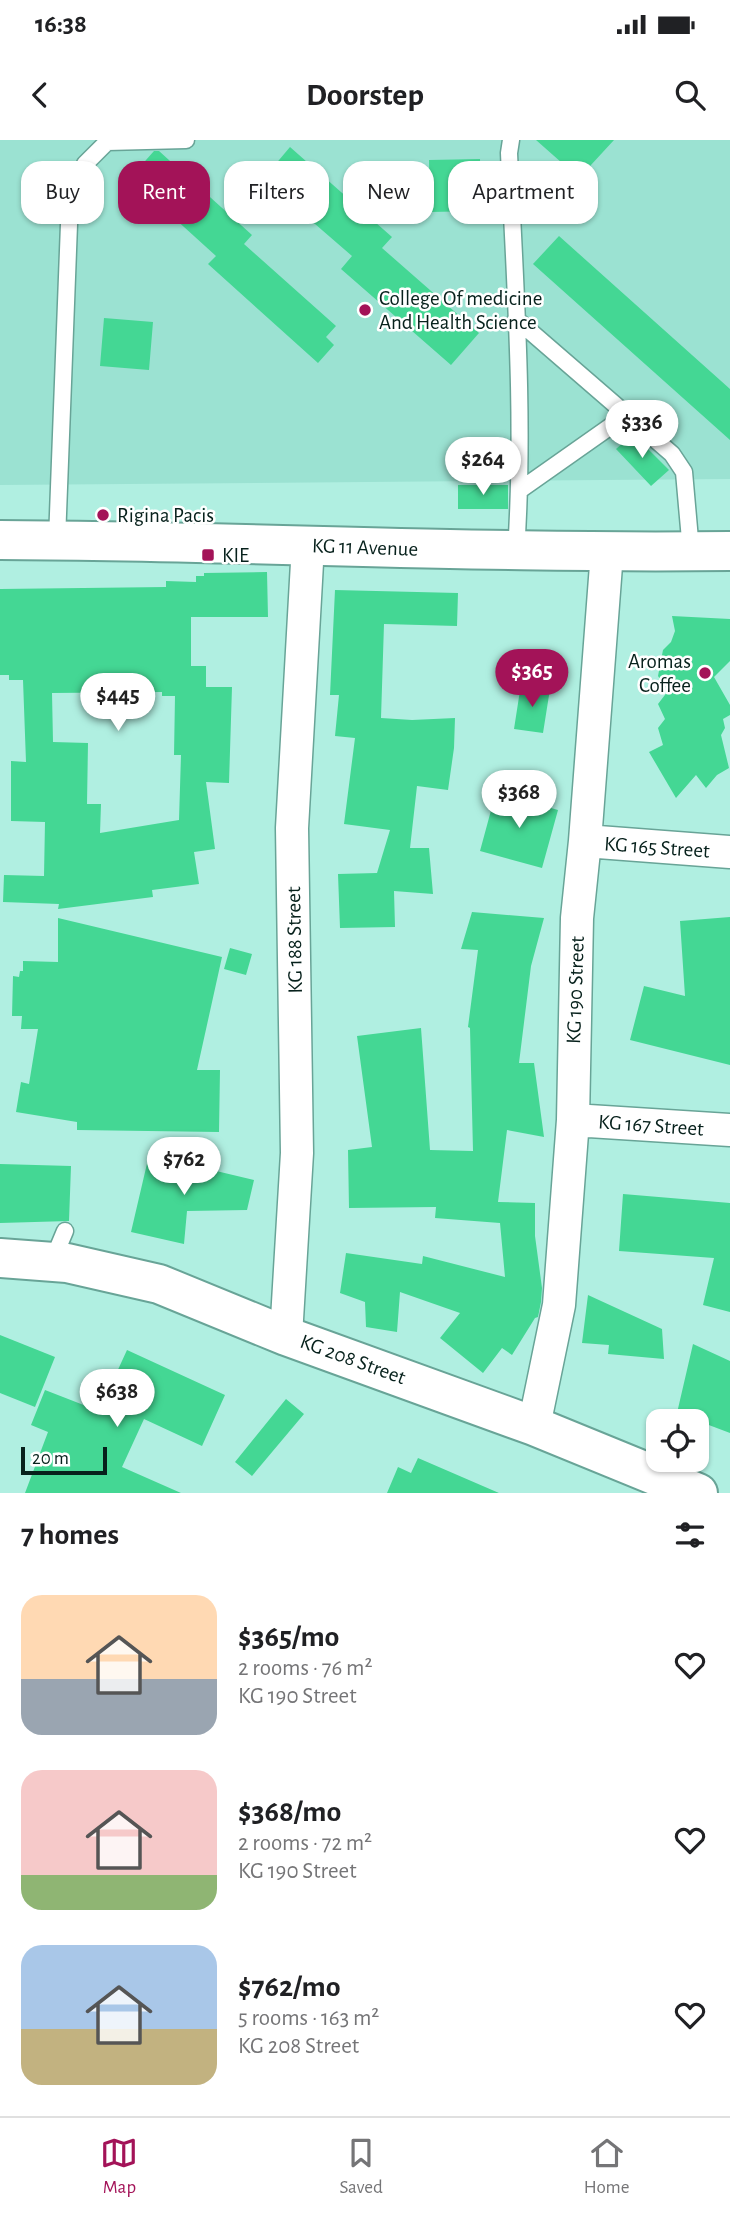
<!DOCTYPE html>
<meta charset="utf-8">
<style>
body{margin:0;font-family:"Alegreya Sans",sans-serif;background:#f6f6f6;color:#202124;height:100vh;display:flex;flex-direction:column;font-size:26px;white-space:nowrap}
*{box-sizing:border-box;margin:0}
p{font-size:23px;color:#757577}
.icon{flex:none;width:38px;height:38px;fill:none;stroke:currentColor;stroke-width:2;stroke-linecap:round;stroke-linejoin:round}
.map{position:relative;height:1353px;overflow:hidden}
.sheet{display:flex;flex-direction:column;background:#fff;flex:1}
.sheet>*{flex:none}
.top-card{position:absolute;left:21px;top:21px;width:690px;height:63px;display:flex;gap:14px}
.buttons{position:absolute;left:646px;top:1269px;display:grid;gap:14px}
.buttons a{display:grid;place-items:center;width:63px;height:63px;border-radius:14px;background:#fff;box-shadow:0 2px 5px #0004;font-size:35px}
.scale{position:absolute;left:21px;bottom:18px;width:86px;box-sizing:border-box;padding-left:7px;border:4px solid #07211c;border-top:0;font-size:19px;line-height:24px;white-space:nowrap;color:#07211c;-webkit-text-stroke:5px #fff;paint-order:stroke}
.price{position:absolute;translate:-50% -60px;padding:0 16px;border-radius:24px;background:#fff;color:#222;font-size:23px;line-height:46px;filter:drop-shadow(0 2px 4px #0008)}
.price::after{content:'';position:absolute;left:50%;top:42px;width:21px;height:16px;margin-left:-10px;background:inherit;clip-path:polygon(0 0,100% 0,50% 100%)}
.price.selected{background:#a31358;color:#fff}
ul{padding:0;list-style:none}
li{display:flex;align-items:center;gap:21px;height:175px;padding:0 21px}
li span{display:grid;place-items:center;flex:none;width:196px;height:140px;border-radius:21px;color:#555}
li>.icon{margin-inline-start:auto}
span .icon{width:84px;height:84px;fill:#fffc;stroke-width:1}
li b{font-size:30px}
h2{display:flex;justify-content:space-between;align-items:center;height:84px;padding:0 21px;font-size:30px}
.pill{padding:0 24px;border-radius:21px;background:#fff;box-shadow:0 2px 5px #0004;font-size:24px;line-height:63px}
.pill.selected{background:#a31358;color:#fff}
.status{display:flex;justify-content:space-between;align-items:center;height:49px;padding:0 35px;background:#fff;direction:ltr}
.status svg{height:19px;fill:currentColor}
header{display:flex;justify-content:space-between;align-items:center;height:91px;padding:0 21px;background:#fff;font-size:32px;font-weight:700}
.tabs{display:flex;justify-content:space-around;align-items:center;height:98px;border-top:2px solid #e0e0e0;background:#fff;font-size:19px;color:#757577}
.tabs a{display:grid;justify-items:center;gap:4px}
.tabs .selected{color:#a31358}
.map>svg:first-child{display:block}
</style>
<div class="status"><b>16:38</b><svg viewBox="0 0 49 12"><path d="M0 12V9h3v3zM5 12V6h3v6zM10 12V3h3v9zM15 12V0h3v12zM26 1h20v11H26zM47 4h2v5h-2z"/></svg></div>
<header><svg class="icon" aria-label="back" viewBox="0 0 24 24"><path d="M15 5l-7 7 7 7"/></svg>Doorstep<svg class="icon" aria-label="search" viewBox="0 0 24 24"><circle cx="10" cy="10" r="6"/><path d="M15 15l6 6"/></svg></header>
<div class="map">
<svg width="730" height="1353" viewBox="0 0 730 1353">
<rect width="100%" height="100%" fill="#b0efe1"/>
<path fill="#9be2d2" d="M0,0H730V339L0,345Z"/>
<path fill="#44d794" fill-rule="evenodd" d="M536,0H614L579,38Z
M290,7L392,97L382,108L479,193L451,225L341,129L352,116L263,39Z
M154,11H159L252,95L244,104L336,186L326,197L334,205L318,223L208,124L216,116L130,38Z
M480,19L481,71L430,72L429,20Z
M559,96L730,249V300L533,124Z
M104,178L153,182L149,230L100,226Z
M633,294L669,330L651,346L616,309Z
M458,345H508V369H458Z
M267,432L268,477H191V526H206V547H232L229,643L206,642L215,709L194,712L199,744L152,750L153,757L58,769L59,764L3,762L4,735L44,736L45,682L11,681V621L26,622L23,540H9V535H0V449L166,447V441L196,442V436H204V433ZM162,552V556H175L174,615H181L179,680L100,693L101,664H87L88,603L53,602L52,553Z
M335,450L458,453L457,486L384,484L381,578L412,580L455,578L454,608L448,650L417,646L410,708H429L433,754L394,751L395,787L340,788L338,734L377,733L390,690L344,684L355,598L335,596L339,555H330Z
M672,476L730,479V521L714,537L730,565V575L723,579L725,588L721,595L729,628L717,635L706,648L696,635L676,658L649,612L663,605L658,588L665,579L658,564L668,551L658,536L663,510L671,502L675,491Z
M521,544L550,549L543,593L514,589Z
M496,652L558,670L542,728L480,711Z
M472,772L544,778L531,826L519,923H534L544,997L507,990L498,1062L535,1063V1096L542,1148L541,1162L538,1177L535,1178L512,1215L502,1208L483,1233L440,1198L460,1173L400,1152L397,1192L366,1187L365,1162L340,1153L346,1113L422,1124L423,1116L505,1137L500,1083L435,1078L436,1067L349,1068L348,1010L372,1007L357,896L421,888L430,1010L473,1011L470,888L468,887L478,810L461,809Z
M730,777V925L630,900L644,846L685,856L680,781Z
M58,778L222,817L197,930H220L219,992L77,990V982L16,972L21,942L29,944L38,889H21L22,876H12L13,836L19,837L20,831H23V821L58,822Z
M230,808L252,814L246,835L224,829Z
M149,1015L254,1040L247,1070L187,1071L184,1104L131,1092Z
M0,1024L71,1026L69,1081L0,1083Z
M623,1054L730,1063V1172L703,1165L714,1118L619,1111Z
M588,1155L662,1189L664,1219L608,1214L609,1205L582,1203Z
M0,1195L55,1217L35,1267L0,1253Z
M693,1204L730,1221V1293L677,1273Z
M127,1210L225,1255L202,1306L144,1279L122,1327L181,1353H25L48,1292L31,1285L45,1250L99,1271Z
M286,1259L304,1274L252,1336L235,1322Z
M418,1318L499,1353H387L398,1327L411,1333Z"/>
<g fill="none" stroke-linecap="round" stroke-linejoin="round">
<g stroke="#68a497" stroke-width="19">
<path id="service" d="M511,0L509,13C515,146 525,279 516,411
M516,179L672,314L684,332L691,411
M520,350L628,274
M57,400L70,58L85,24L107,2L186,0
M52,1122L65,1091"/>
</g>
<g stroke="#68a497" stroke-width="35">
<path id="minor" d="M585,701L730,712
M573,980L730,990
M286,1196L297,1013L292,688L308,405
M534,1286L559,1165L573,980L577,778L585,701L607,412"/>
</g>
<g stroke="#68a497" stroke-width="42">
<path id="tertiary" d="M0,1118L67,1123L159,1144L286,1196L534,1286L698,1353"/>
</g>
<g stroke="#68a497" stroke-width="42">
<path id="secondary" d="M0,400C243,401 487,414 730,411"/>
</g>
<use href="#service" stroke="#fff" stroke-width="16"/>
<use href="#minor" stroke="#fff" stroke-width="32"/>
<use href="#tertiary" stroke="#fff" stroke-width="38"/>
<use href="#secondary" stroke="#fff" stroke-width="38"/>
</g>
<g fill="#a31358" stroke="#fff" stroke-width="2.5">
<circle cx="365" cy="170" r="7"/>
<circle cx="103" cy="375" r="7"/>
<rect x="201" y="408" width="14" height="14" rx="3.5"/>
<circle cx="705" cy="533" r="7"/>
</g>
<g text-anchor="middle" stroke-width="5" stroke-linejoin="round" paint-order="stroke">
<g font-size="21" fill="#07211c" stroke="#fff" text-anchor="start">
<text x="379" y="165">College Of medicine<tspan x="379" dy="24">And Health Science</tspan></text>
<text x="117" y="382">Rigina Pacis</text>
<text x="222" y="422">KIE</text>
<text x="691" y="528" text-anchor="end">Aromas<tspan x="691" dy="24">Coffee</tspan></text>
</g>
<g font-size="21" fill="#07211c" stroke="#fff">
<text transform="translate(365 407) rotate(2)" y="7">KG 11 Avenue</text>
<text transform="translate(657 707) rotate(4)" y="7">KG 165 Street</text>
<text transform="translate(294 800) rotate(-91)" y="7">KG 188 Street</text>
<text transform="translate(575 850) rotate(-88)" y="7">KG 190 Street</text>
<text transform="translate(651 985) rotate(4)" y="7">KG 167 Street</text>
<text transform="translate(353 1219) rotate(20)" y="7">KG 208 Street</text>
</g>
</g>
</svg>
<div class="buttons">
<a><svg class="icon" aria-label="locate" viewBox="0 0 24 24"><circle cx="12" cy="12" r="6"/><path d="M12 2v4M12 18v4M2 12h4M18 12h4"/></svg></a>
</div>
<div class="scale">20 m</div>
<b class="price" style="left:642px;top:320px">$336</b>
<b class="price" style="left:483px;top:357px">$264</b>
<b class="price selected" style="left:532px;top:569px">$365</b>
<b class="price" style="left:118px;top:593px">$445</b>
<b class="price" style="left:519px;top:690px">$368</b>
<b class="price" style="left:184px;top:1057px">$762</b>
<b class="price" style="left:117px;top:1289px">$638</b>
<div class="top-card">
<a class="pill">Buy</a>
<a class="pill selected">Rent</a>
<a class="pill">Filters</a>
<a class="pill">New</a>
<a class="pill">Apartment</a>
</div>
</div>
<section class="sheet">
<h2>7 homes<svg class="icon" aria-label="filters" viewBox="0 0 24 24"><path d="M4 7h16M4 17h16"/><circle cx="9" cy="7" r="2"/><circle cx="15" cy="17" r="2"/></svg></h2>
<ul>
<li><span style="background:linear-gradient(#ffd9b3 60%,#9aa5b1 0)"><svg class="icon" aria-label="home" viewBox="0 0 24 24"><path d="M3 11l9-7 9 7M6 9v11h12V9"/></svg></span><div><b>$365/mo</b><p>2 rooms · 76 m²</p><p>KG 190 Street</p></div><svg class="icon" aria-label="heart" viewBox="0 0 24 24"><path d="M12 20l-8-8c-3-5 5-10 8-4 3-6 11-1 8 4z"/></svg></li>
<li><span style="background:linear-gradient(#f6c9c9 75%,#8fb573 0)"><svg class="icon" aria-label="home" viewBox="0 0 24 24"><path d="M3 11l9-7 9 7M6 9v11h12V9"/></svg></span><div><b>$368/mo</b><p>2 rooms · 72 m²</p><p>KG 190 Street</p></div><svg class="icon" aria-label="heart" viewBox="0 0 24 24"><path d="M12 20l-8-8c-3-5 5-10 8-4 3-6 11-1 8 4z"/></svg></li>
<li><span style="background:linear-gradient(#a9c7e8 60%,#c2b280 0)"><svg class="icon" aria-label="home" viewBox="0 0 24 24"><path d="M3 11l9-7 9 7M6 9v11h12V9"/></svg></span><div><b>$762/mo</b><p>5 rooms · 163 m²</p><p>KG 208 Street</p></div><svg class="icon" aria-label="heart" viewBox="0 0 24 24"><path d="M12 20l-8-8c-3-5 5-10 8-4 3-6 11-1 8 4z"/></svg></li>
</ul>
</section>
<nav class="tabs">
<a class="selected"><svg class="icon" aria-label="map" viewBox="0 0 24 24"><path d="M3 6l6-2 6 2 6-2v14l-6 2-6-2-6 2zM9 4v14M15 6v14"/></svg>Map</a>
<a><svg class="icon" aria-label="saved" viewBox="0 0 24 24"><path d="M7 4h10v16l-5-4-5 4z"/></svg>Saved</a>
<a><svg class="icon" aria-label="home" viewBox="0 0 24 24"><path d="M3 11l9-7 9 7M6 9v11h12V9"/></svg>Home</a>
</nav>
